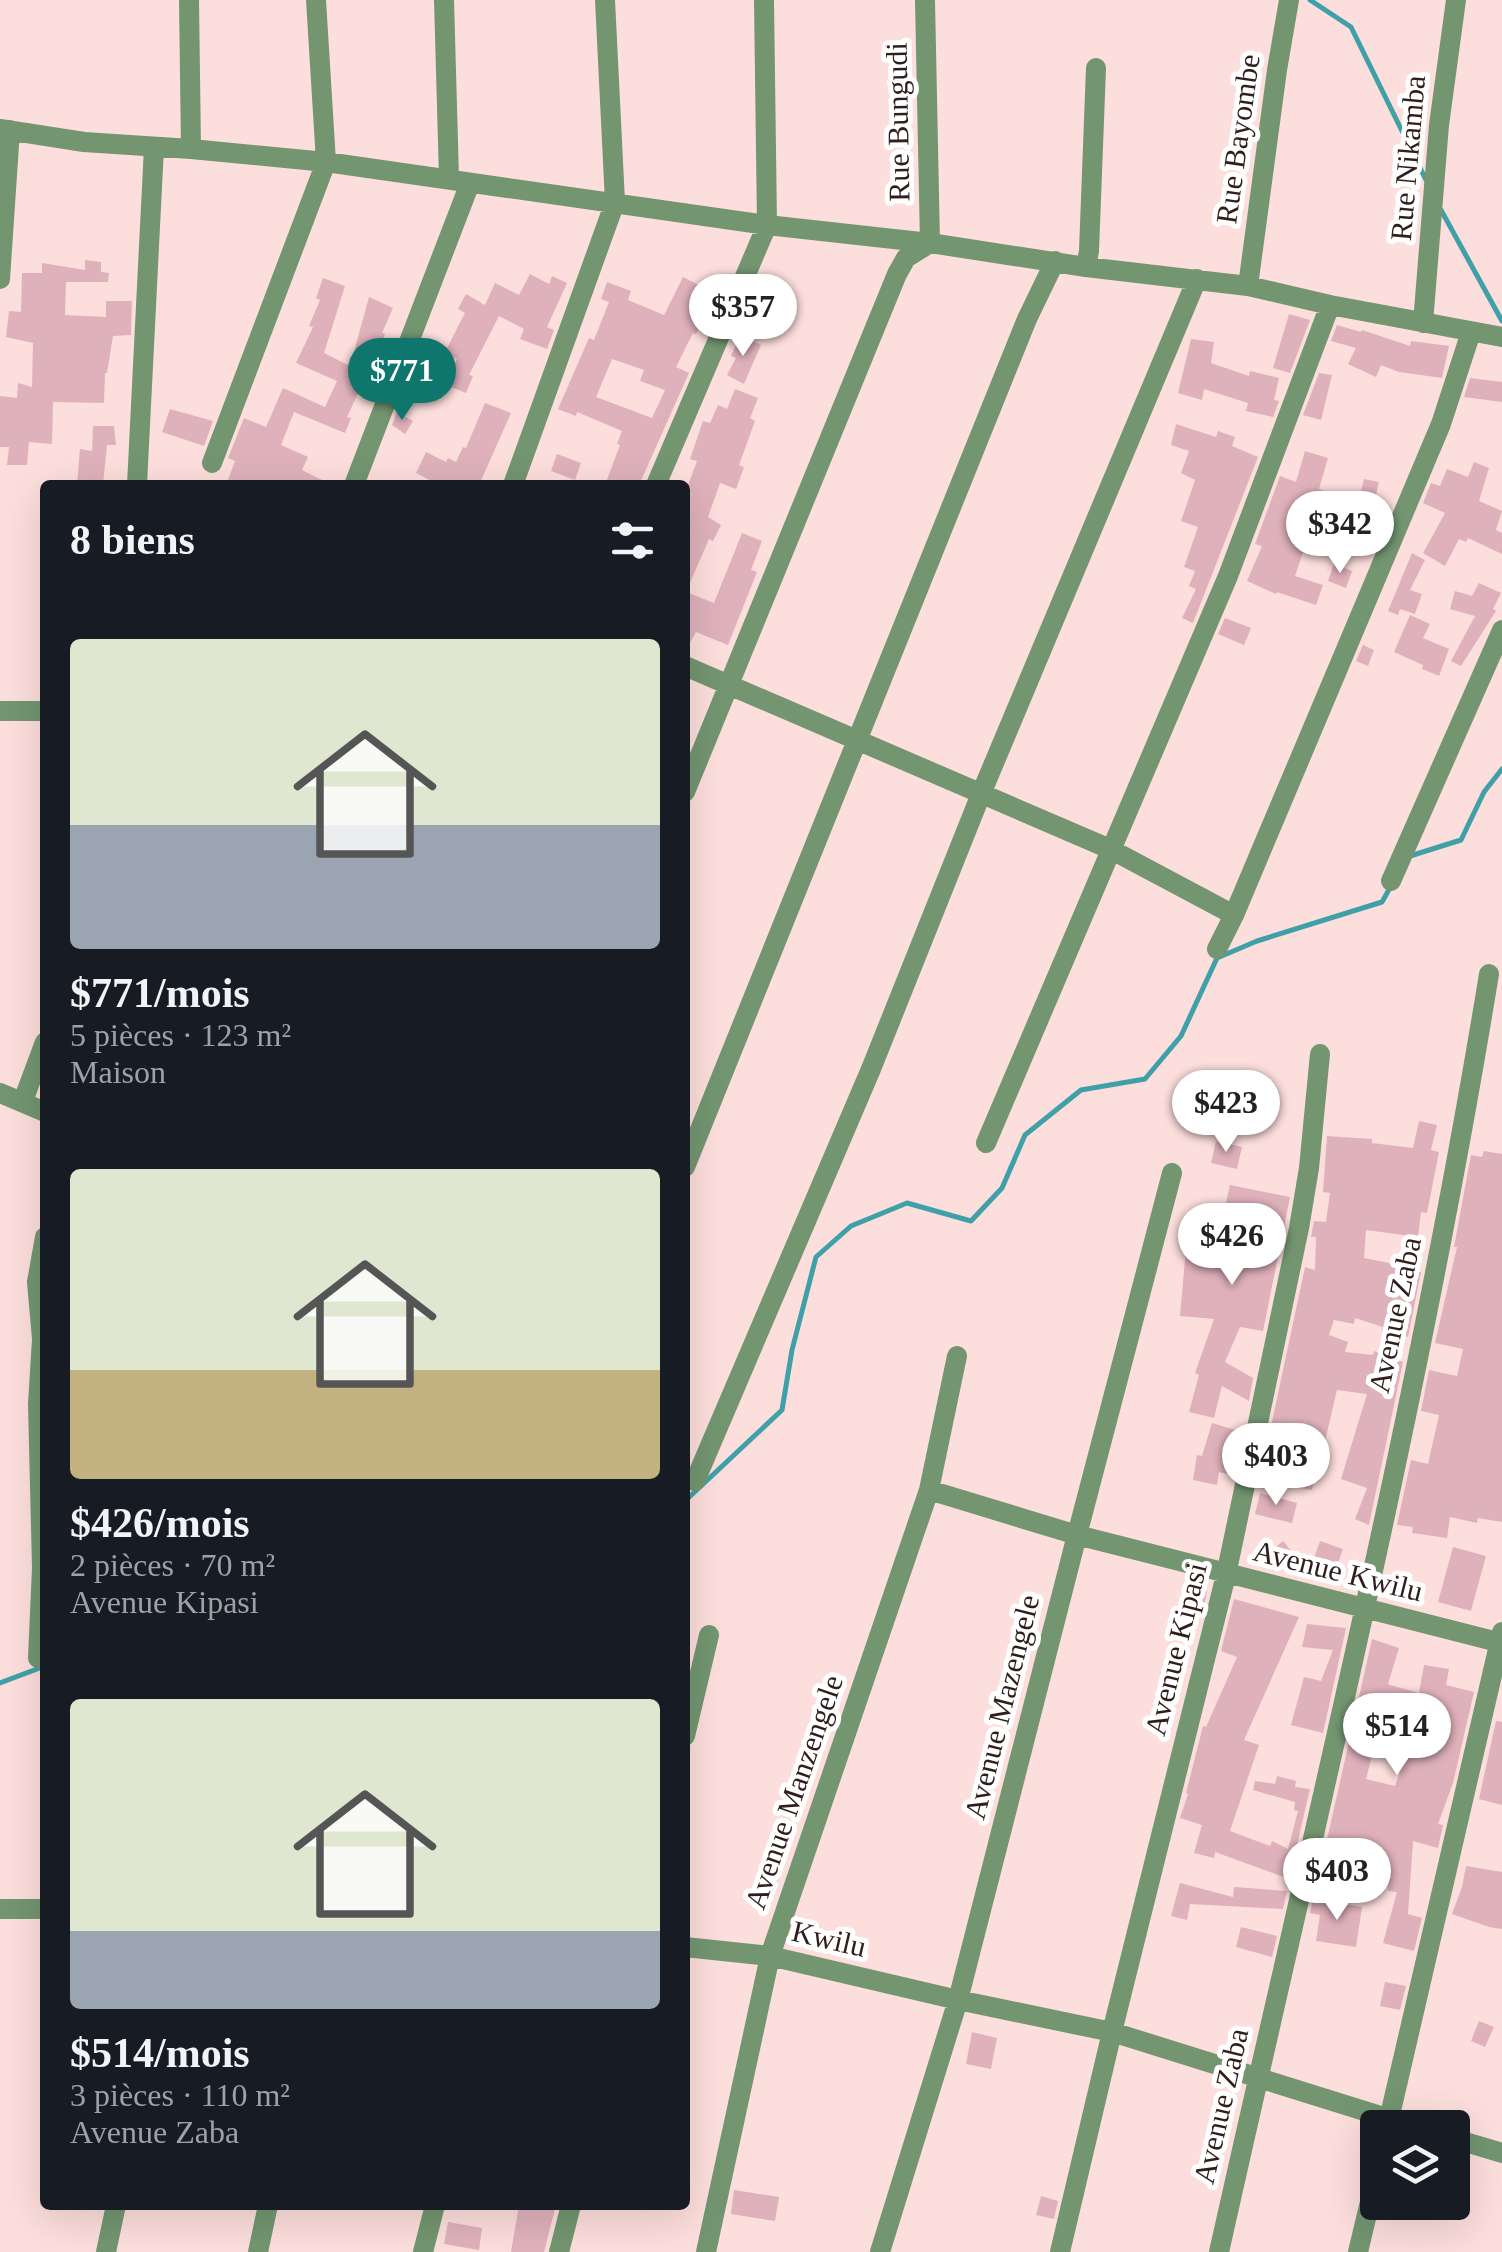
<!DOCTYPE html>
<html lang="fr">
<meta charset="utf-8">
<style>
body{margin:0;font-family:"Times New Roman",serif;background:#242831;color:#f1f3f6;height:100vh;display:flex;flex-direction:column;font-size:38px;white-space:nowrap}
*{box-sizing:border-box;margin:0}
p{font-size:32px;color:#9ea1a6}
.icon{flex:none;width:55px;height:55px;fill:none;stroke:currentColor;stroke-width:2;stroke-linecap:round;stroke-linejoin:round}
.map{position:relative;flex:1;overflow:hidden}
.sheet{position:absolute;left:40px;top:480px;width:650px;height:1730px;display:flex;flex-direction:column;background:#171b24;border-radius:10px;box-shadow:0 10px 40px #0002}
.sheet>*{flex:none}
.buttons{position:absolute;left:1360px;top:2110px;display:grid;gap:20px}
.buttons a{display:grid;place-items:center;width:110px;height:110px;border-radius:10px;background:#171b24;box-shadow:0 10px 40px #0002;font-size:50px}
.price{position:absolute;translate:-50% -85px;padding:0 22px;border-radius:35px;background:#fff;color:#222;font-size:32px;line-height:65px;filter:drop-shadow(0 2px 5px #0008)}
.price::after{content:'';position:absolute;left:50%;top:60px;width:30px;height:22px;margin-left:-15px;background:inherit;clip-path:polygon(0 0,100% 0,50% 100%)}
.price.selected{background:#0f766e;color:#fff}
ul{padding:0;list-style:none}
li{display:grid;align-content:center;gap:20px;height:530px;padding:0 30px}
li span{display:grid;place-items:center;height:310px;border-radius:10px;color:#555}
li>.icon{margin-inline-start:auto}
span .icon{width:180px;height:180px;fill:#fffc;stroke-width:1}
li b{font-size:42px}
h2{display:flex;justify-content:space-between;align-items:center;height:120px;padding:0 30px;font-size:42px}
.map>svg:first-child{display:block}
</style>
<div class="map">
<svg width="1502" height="2252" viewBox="0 0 1502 2252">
<rect width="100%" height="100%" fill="#fcdedc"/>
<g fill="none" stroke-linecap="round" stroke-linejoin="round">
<path stroke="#40a0a8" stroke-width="5" d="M1310,0L1351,27L1427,182
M1441,210L1502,321
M1410,856L1461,840L1484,792L1502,769
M685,1501L782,1410L792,1350L816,1257L851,1226L907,1203L971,1221L1002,1188L1025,1135L1081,1090L1145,1079L1181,1036L1217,958L1257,941L1382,902L1391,886
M0,1683L45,1666"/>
</g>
<path fill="#dfb1bb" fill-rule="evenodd" d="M85,260L101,262V272L109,273L108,282H66L65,315L106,317V301H132L131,335L113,336L107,373H105L104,403L53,402L52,444L29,442L27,465H7L9,447H0V396L17,398L18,383L32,387L33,343L6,337L9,311L21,312L22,273H42V263L85,270Z
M530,274L549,284L552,276L567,283L547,327L554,330L547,349L520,339L524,329L499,316L469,375L473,376L466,393L446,385L457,359L445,352L465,313L458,309L466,294L485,305L495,283L519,295Z
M683,277L720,296L709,319L705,317L696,334L693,333L676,367L689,373L639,485H605L620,445L617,444L622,431L577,412L576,416L558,409L589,338L594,340L609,302L601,299L607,282L631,291L628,300L664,315ZM612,359L644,370L640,381L665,390L652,418L596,397Z
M323,278L345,286L324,353L350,366L369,297L393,308L382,333H385L376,366L371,365L347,417L351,418L345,433L294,412L281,445L308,457L302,470L332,485H226L235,461L228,458L244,418L266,427L283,388L325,407L337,381L296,363L313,327L309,326L320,300L316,298Z
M1289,314L1310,320L1290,373L1273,368Z
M1337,325L1361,332L1362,330L1410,346L1411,341L1449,346L1442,378L1399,372L1381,365L1376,377L1348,364L1356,348L1331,341Z
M740,336L761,345L744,384L727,375L736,358L731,356Z
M1191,339L1214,342L1211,363L1249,376L1250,371L1279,378L1274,400L1279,401L1273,417L1246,411L1248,403L1204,389L1202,400L1178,393Z
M1319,373L1332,375L1321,420L1303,415Z
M1470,378L1502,382V402L1464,397Z
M735,389L758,398L750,418L755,421L739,465L744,467L736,489L720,483L708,517L721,525L713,541L709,539L686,592L714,603L742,533L762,541L751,570L757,572L728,645L696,632L685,652V493L697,461L690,459L703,421L710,423L718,405L727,409Z
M485,403L511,413L479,485H439L416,473L426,452L446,462L448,458L456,462L463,447L466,448Z
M170,409L213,421L204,446L162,432Z
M397,412L413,421L405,434L392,425Z
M1176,424L1216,437L1218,431L1235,437L1232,446L1258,457L1193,623L1182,618L1196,589L1189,586L1195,571L1184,567L1198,527L1181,521L1195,480L1181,473L1189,451L1171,445Z
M93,426H114L116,445H107L103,485H77L80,449L92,451Z
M1305,451L1328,458L1319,489L1332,494L1327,507L1348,514L1337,548L1308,538L1295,576L1323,585L1316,605L1277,592L1276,594L1247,581L1262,546L1255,544L1280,476L1296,482Z
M557,454L581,463L575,480L551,471Z
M1474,462L1489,468L1479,501L1502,511L1496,530L1502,533V554L1468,538L1466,542L1459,539L1445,566L1423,553L1445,513L1423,503L1431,483L1440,486L1447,469L1468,477Z
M1364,479L1379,482L1374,504L1359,500Z
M1412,553L1425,560L1410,590L1422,594L1415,614L1400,609L1398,615L1388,611Z
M1334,564L1352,571L1346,588L1328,581Z
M1479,583L1501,593L1493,609L1496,611L1461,666L1451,661L1475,616L1450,609L1455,591L1472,596Z
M1410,615L1430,624L1423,638L1449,649L1439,676L1422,669L1423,665L1394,652Z
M1225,618L1251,628L1244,645L1218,634Z
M1363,645L1374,650L1368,666L1356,661Z
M1419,1121L1437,1125L1431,1150L1439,1152L1427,1213L1421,1212L1418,1237L1366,1230L1364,1258L1419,1269V1272H1421L1408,1337L1382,1331L1383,1327L1355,1318L1354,1324L1334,1320L1329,1335L1348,1342L1345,1352L1373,1355L1374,1351L1403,1362L1369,1525L1355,1519L1367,1488L1341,1479L1367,1394L1337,1390L1318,1471L1316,1470L1312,1490L1288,1486L1292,1468L1264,1459L1305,1267L1315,1270L1316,1237H1311L1314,1221L1326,1222L1330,1193L1323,1192L1327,1136L1372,1139V1143L1413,1148Z
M1216,1141L1242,1147L1237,1169L1211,1163Z
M1484,1151L1502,1154V1522L1478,1518L1477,1523L1450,1517L1447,1538L1412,1533L1413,1527L1397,1525L1411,1460L1428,1464L1439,1415L1421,1411L1429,1370L1457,1376L1463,1349L1435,1343L1457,1247H1454L1471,1155L1482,1157Z
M1230,1185L1290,1197L1263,1331L1240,1327L1225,1362L1253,1378L1249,1401L1222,1386L1214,1418L1189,1412L1199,1375L1195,1373L1214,1319L1180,1316L1186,1248L1192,1228L1231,1235L1236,1205L1226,1203Z
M1212,1423L1242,1432L1233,1475L1219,1472L1217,1485L1193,1480L1197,1455L1202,1456Z
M1260,1493L1297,1503L1292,1523L1255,1514Z
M1283,1541L1297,1558L1280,1572L1263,1568L1258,1562Z
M1320,1541L1343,1549L1332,1580L1309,1572Z
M1453,1547L1486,1556L1471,1611L1438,1602Z
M1200,1590L1207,1592L1201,1619L1193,1616Z
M1234,1599L1299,1617L1244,1740L1259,1745L1230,1831L1270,1846L1272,1841L1288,1849L1298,1811L1294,1810L1295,1802L1253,1790L1255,1781L1275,1784L1277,1776L1296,1781L1295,1787L1310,1789L1289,1879L1215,1852L1214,1858L1194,1853L1202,1825L1180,1818L1188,1794L1186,1793L1203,1726L1206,1727L1237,1657L1221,1651Z
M1307,1624L1346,1628L1323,1733L1291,1725L1304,1677L1321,1681L1333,1650L1302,1647Z
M1372,1639L1399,1648L1388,1684L1390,1685L1419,1693L1424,1665L1449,1669L1446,1685L1474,1692L1453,1783L1438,1824L1443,1825L1438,1848L1413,1841L1408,1914L1422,1918L1414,1951L1383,1943L1397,1892L1388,1891L1389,1872L1322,1862ZM1385,1703L1421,1713L1395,1786L1366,1779Z
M1496,1721L1502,1722V1805L1479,1799Z
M1466,1866L1502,1872V1929L1489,1927L1452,1914L1462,1887Z
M1180,1883L1233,1897L1234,1887L1287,1891L1283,1909L1190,1904L1187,1920L1171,1916Z
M1313,1899L1362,1907L1356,1947L1316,1941L1320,1915L1310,1913Z
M1241,1927L1277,1936L1272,1957L1236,1947Z
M1385,1982L1406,1986L1400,2010L1380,2006Z
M1479,2021L1494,2027L1485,2047L1471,2041Z
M972,2032L997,2038L991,2069L966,2064Z
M734,2190L779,2197L775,2221L731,2214Z
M1041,2196L1058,2201L1054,2219L1036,2215Z
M519,2205H556L544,2252H511Z
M448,2222L482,2228L479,2250L444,2244Z"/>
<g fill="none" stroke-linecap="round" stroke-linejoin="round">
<path stroke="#739570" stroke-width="20" d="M189,0L191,149
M444,0L449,178
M0,129L84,142L191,149L326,162L767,225L930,243L1086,267L1248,286L1330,305L1502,337
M1086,267L1089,251L1096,68
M0,279L10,130
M1248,286L1277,70L1289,0
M1423,323L1439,125L1456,0
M212,463L326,162L316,0
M137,485L154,147
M354,485L470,183
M513,485L615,202L605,0
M656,485L767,225L764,0
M685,666L1110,849L1234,915
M0,711H45
M685,792L897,274L906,258L930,243L925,0
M1391,881L1502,630
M1217,949L1234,915L1441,424L1471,332
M0,1093L45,1112
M23,1101L45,1042
M986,1143L1228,576L1330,305
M685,1167L1027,319L1055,261
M695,1481L871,1069L981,794L1197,279
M929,1490L1077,1535L1502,1643
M38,1658L42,1568L38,1404L42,1339L37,1282L45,1237
M685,1736L709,1635
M0,1909H45
M685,1947L770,1956L958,2000L1112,2032L1419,2128
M1387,2128L1502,1632
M1452,2138L1502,2153
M106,2252L116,2205
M258,2252L268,2205
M423,2252L435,2205
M559,2252L571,2205
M706,2252L770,1956L929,1490L957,1356
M880,2252L958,2000L1077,1535L1172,1173
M1060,2252L1112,2032L1226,1575L1299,1228L1309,1168L1320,1054
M1219,2252C1314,1827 1419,1404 1489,974
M1358,2252L1378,2168"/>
</g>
<g text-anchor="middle" stroke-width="10" stroke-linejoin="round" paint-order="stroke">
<g font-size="30" fill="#2f1e1d" stroke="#fff">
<text transform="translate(898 122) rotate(-91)" y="10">Rue Bungudi</text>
<text transform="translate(1238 139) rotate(-82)" y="10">Rue Bayombe</text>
<text transform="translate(1408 158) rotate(-85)" y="10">Rue Nikamba</text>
<text transform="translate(1395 1315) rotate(-78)" y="10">Avenue Zaba</text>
<text transform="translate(1338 1571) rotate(14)" y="10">Avenue Kwilu</text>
<text transform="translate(1176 1649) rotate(-76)" y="10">Avenue Kipasi</text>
<text transform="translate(1002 1707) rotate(-76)" y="10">Avenue Mazengele</text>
<text transform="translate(794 1792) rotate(-71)" y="10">Avenue Manzengele</text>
<text transform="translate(829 1939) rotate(13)" y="10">Kwilu</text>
<text transform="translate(1221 2106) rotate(-77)" y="10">Avenue Zaba</text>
</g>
</g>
</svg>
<div class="buttons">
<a><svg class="icon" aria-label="layers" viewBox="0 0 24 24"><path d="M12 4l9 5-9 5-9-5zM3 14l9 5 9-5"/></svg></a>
</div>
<b class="price" style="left:743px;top:359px">$357</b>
<b class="price selected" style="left:402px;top:423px">$771</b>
<b class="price" style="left:1340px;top:576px">$342</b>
<b class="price" style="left:1226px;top:1155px">$423</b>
<b class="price" style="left:1232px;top:1288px">$426</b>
<b class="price" style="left:1276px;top:1508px">$403</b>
<b class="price" style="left:1397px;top:1778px">$514</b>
<b class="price" style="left:1337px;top:1923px">$403</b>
<section class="sheet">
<h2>8 biens<svg class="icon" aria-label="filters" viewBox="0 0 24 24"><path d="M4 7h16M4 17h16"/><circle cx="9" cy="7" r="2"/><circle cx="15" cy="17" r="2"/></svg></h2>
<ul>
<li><span style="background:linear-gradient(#dfe7d0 60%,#9aa5b1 0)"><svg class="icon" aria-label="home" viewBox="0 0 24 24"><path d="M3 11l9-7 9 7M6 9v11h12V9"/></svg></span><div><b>$771/mois</b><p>5 pièces · 123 m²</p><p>Maison</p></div></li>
<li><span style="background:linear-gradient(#dfe7d0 65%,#c2b280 0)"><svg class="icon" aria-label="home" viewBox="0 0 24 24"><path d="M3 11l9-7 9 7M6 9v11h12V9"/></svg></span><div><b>$426/mois</b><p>2 pièces · 70 m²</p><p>Avenue Kipasi</p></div></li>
<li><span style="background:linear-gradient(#dfe7d0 75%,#9aa5b1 0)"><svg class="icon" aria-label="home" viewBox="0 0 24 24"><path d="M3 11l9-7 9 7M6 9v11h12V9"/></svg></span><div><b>$514/mois</b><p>3 pièces · 110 m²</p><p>Avenue Zaba</p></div></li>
</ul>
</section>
</div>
